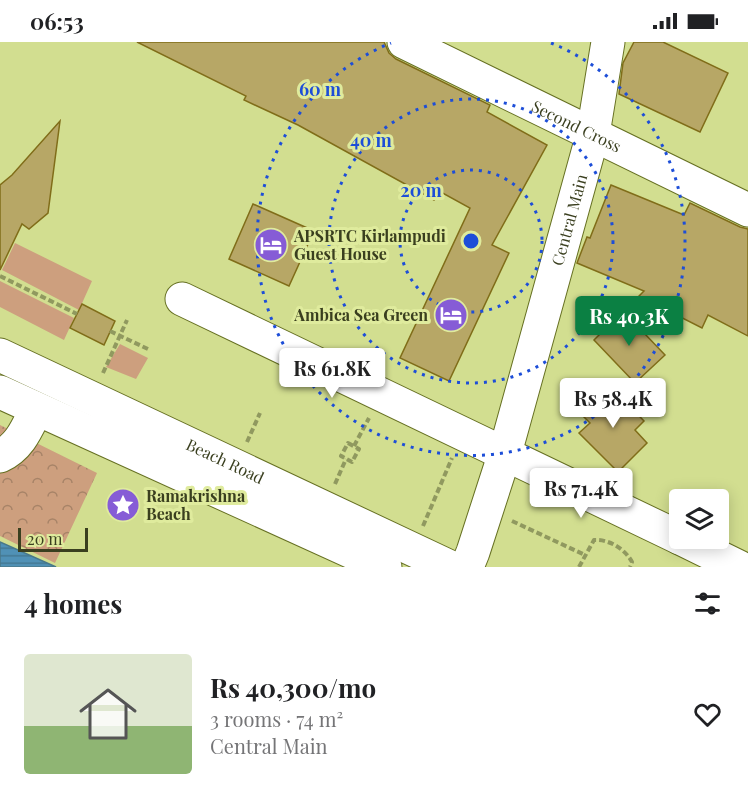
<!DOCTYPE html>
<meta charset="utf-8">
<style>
body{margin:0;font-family:"Playfair Display",serif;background:#f6f6f6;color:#202124;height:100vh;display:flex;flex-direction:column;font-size:22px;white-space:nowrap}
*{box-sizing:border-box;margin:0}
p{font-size:20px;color:#757577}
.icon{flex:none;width:33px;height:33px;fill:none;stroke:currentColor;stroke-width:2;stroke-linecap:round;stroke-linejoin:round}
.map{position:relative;height:525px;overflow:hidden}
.panel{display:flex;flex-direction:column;background:#fff;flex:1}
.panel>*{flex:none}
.controls{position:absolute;left:669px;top:447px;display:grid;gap:12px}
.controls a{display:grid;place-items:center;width:60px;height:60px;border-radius:6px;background:#fff;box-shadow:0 3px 15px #0003;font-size:30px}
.scale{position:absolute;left:18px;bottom:15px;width:70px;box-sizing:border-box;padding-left:6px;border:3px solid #3a3f1f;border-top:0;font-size:16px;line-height:21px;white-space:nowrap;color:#3a3f1f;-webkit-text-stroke:4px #dfeb9d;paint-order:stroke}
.price{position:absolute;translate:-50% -51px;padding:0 14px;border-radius:6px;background:#fff;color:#222;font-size:20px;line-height:39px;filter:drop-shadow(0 2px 3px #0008)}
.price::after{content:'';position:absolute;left:50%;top:36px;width:18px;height:14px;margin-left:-9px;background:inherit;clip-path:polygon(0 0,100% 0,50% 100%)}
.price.current{background:#0b8043;color:#fff}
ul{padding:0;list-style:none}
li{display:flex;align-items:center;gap:18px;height:150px;padding:0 24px}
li+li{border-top:2px solid #e0e0e0}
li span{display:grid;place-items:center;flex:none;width:168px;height:120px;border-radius:6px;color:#555}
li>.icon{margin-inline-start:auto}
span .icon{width:72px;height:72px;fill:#fffc;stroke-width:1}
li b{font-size:26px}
h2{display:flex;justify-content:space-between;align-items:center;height:72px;padding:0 24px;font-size:26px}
.status{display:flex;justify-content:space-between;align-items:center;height:42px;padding:0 30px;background:#fff;direction:ltr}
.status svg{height:16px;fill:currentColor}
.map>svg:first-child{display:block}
</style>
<div class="status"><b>06:53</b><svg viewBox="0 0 49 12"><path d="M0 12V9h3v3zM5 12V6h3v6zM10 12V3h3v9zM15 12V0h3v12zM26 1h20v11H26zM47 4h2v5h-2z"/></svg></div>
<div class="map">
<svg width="748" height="525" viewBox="0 0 748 525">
<defs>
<pattern id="park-crowns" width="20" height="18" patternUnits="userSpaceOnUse" patternTransform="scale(1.5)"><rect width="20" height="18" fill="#cd9f7e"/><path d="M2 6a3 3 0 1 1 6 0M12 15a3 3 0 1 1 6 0" fill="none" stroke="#a78367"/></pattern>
<pattern id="water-rules" width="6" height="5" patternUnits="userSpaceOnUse" patternTransform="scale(1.5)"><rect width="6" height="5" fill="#5091b6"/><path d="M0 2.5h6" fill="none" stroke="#437893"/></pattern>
</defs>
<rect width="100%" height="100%" fill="#d2de90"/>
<path fill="#cd9f7e" d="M15,201L92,239L79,268L2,228Z
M0,239L74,276L64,298L0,265Z
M120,302L148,316L136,337L106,325Z"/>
<path fill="url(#park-crowns)" d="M0,383L97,431L55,521L0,494Z"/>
<path fill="url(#water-rules)" stroke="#497889" stroke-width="1.5" d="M0,500L56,525H0Z"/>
<path fill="#b7a766" stroke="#806d19" stroke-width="1.5" d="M137,0H384L389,11L396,17L490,63L487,70L547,103L492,203L509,211L449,339L400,316L470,166L439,149L434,158L298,83L244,58L246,54Z
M634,0H663L728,31L700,90L619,52L623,21Z
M60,79L48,171L29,187L22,182L0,228V143L12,133Z
M611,143L684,173L690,161L740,185L748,187V294L708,273L702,286L639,254L644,249L577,221L587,195L590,196Z
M253,162L314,189L289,244L229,217Z
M82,262L115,279L104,303L70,286Z
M623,269L665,313L635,341L594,298Z
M613,347L644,379L635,388L647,401L618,430L579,391L590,381L579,370L594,354L600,360Z"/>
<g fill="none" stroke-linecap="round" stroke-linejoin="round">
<g stroke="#667022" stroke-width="35">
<g id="minor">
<path id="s1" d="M404,0L748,168"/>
<path d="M182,257L680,496"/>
<path d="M0,414C20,405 27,386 36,368"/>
<path d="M680,496L739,525"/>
<path id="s2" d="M467,525L473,510L505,411L593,92L608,0"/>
</g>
</g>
<g stroke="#667022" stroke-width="35">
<g id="major">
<path id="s3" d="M0,313L450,525"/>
<path d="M0,350L385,525"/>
</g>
</g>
<path stroke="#90995f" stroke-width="4" stroke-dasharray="6 3" stroke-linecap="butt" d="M0,234L77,272
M110,289L150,308
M103,331L127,278
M247,400L260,371
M348,401L359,407L352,420L341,414Z
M354,404L369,376
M335,442L346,417
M512,479L585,513
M423,484L452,416
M579,525L594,498C609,497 625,507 632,520L630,525"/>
<use href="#minor" stroke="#fff" stroke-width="33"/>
<use href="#major" stroke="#fff" stroke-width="33"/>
</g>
<g fill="none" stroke="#1d4ed8" stroke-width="3" stroke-dasharray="3 6">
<circle cx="471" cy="199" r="71"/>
<circle cx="471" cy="199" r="142"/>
<path d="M551 1A214 214 0 1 1 391 1"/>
</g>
<defs>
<g id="hotel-disc" transform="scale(1.725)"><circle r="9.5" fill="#865cd6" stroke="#dfeb9d"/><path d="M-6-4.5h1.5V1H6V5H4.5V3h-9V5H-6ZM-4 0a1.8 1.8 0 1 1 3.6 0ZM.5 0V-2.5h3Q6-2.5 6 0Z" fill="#fff"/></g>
<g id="sight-disc" transform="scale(1.725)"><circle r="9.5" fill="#865cd6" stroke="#dfeb9d"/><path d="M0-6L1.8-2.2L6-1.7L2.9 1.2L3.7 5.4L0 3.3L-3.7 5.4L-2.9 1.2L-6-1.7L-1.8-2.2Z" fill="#fff"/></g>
</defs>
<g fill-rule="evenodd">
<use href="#hotel-disc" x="271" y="203"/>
<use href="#hotel-disc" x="451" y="273"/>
<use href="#sight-disc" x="123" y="463"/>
</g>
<g text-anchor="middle" stroke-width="6" stroke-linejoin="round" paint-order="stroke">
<g font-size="16" fill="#3a3f1f" stroke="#dfeb9d">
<text dy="6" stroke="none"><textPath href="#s1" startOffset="192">Second Cross</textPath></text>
<text dy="6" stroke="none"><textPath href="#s2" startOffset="362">Central Main</textPath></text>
<text dy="6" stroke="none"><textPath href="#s3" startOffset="249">Beach Road</textPath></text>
</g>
<g font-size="16" font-weight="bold" fill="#3a3f1f" stroke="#dfeb9d" text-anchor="start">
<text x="294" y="200">APSRTC Kirlampudi<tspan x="294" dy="18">Guest House</tspan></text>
<text x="428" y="279" text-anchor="end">Ambica Sea Green</text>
<text x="146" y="460">Ramakrishna<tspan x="146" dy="18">Beach</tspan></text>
</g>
</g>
<circle cx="471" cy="199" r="9" fill="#1d4ed8" stroke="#dfeb9d" stroke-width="3"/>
<g font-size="18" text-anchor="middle" font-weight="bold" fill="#1d4ed8" stroke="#dfeb9d" stroke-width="6" stroke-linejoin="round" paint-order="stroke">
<text x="320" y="54">60 m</text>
<text x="371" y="105">40 m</text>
<text x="421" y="155">20 m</text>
</g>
</svg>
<div class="controls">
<a><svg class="icon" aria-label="layers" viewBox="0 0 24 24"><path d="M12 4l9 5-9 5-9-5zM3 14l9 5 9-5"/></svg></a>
</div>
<div class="scale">20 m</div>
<b class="price current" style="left:629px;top:305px">Rs 40.3K</b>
<b class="price" style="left:332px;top:357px">Rs 61.8K</b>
<b class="price" style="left:613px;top:387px">Rs 58.4K</b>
<b class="price" style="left:581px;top:477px">Rs 71.4K</b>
</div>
<section class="panel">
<h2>4 homes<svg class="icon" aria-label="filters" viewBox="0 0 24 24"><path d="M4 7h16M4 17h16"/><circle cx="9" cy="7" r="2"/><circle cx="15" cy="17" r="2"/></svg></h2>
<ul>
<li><span style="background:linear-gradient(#dfe7d0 60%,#8fb573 0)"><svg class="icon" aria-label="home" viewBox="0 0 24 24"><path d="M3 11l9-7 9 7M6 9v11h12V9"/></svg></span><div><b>Rs 40,300/mo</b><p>3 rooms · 74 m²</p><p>Central Main</p></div><svg class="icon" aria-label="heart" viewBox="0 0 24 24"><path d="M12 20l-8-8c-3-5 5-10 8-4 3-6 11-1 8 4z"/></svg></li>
</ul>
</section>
